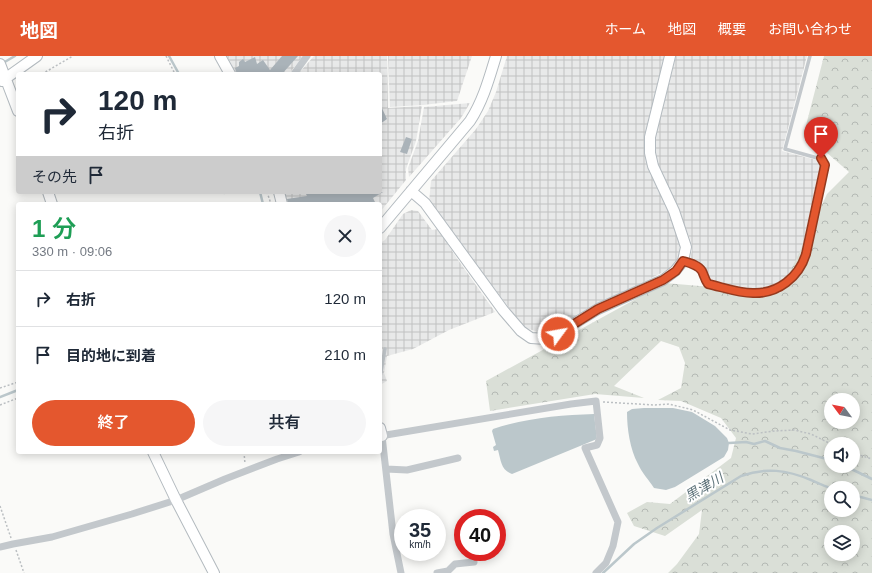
<!DOCTYPE html>
<html lang="ja">
<head>
<meta charset="utf-8">
<style>
  body { margin:0; font-family:Arial,"Noto Sans JP",sans-serif; background:#f6f6f7; color:#1f2937; height:100vh; display:flex; flex-direction:column; font-size:15px; white-space:nowrap }
  * { box-sizing:border-box; margin:0 }
  p { font-size:13px; color:#747a83 }
  .icon { flex:none; width:22px; height:22px; fill:none; stroke:currentColor; stroke-width:2; stroke-linecap:round; stroke-linejoin:round }
  .map { position:relative; flex:1; overflow:hidden }
  .drawer { position:absolute; left:16px; top:146px; width:366px; height:252px; display:flex; flex-direction:column; background:#fff; border-radius:4px; box-shadow:0 2px 10px #0003 }
  .drawer>* { flex:none }
  .banner { position:absolute; left:16px; top:16px; width:366px; height:122px; border-radius:4px; box-shadow:0 2px 10px #0003; background:#fff; color:#1f2937; overflow:hidden }
  .needle { width:26px; rotate:302deg }
  .controls { position:absolute; left:824px; top:337px; display:grid; gap:8px }
  .controls a { display:grid; place-items:center; width:36px; height:36px; border-radius:50%; background:#fff; box-shadow:0 2px 10px #0003; font-size:20px }
  .speed { position:absolute; left:394px; top:453px; display:flex; gap:8px; font-size:20px; font-weight:700; text-align:center }
  .speed>* { display:grid; place-content:center; width:52px; height:52px; border-radius:50%; background:#fff; box-shadow:0 2px 10px #0003; line-height:1 }
  .speed small { font-size:10px; font-weight:400 }
  .speed .limit { border:6px solid #d22; background:#fff; color:#111 }
  .pin { position:absolute; display:grid; place-items:center; width:34px; height:34px; color:#fff; margin:-41px -17px; border-radius:50% 50% 50% 0; rotate:-45deg; box-shadow:0 0 4px #0007 }
  .pin .icon { rotate:45deg }
  .me { position:absolute; width:44px; margin:-22px; rotate:58deg; stroke-linejoin:round; filter:drop-shadow(0 0 3px #0008) }
  .turn { display:flex; align-items:center; gap:14px; height:84px; padding:0 16px; font-size:18px }
  .turn .icon { width:52px; height:52px; stroke-width:2.5 }
  .turn b { display:block; font-size:28px; line-height:34px }
  .then { display:flex; align-items:center; height:38px; padding:0 16px; background:#0003; gap:8px; font-size:15px }
  .round { display:grid; place-items:center; flex:none; width:42px; height:42px; border-radius:21px; background:#f6f6f7 }
  .overview { display:flex; align-items:center; justify-content:space-between; height:68px; padding:0 16px }
  h1 { font-size:24px; font-weight:600; line-height:30px; color:#1e9e55 }
  .cta { display:flex; gap:8px; margin-top:auto; padding:8px 16px }
  .cta a { flex:1; height:46px; border-radius:24px; background:#e4572e; color:#fff; font-size:16px; font-weight:600; line-height:46px; text-align:center }
  .cta a+a { background:#f6f6f7; color:#1f2937 }
  ul { padding:0; list-style:none }
  li { display:flex; align-items:center; gap:12px; height:56px; padding:0 16px; border-top:1px solid #e0e1e3 }
  li div { flex:1 }
  li b { display:block; font-size:15px }
  li em { font-style:normal }
  header { display:flex; align-items:center; gap:24px; box-sizing:border-box; height:56px; padding:0 20px; background:#e4572e; color:#fff }
  header strong { font-size:19px }
  nav { display:flex; gap:22px; margin-inline-start:auto; font-size:14px }
  .map>svg:first-child { display:block }
  .industrial { fill:url(#industrial-grid) }
  .forest { fill:url(#forest-crowns); fill-rule:evenodd }
  .water { fill:#bbc7cb }
  .lines { fill:none; stroke-linecap:round; stroke-linejoin:round }
  .stream { stroke:#bbc7cb; stroke-width:2.5 }
  .building { fill:#aab3b9 }
  .secondary-casing { stroke:#b3babf; stroke-width:12 }
  .path { stroke:#bbbfc2; stroke-width:1.5; stroke-dasharray:2 2; stroke-linecap:butt }
  .lane { stroke:#c3c8cc; stroke-width:3.5 }
  .street { stroke:#c3c8cc; stroke-width:7 }
  .secondary { stroke:#fff; stroke-width:10 }
  .route-casing { stroke:#94391e; stroke-width:10 }
  .route { stroke:#e4572e; stroke-width:7 }
  .labels { text-anchor:middle; dominant-baseline:central; stroke-width:4; stroke-linejoin:round; paint-order:stroke }
  .water-label { font-size:14px; font-style:italic; fill:#60757c; stroke:#fff }
</style>
</head>
<body>
<header>
<strong>地図</strong>
<nav><a>ホーム</a><a>地図</a><a>概要</a><a>お問い合わせ</a></nav>
</header>
<div class="map">
<svg width="872" height="517" viewBox="0 0 872 517">
  <defs>
    <pattern id="industrial-grid" width="8" height="8" patternUnits="userSpaceOnUse"><rect width="8" height="8" fill="#e8e9e9"/><path d="M0 4h8M4 0v8" fill="none" stroke="#c0c1c2"/></pattern>
    <pattern id="forest-crowns" width="20" height="18" patternUnits="userSpaceOnUse"><rect width="20" height="18" fill="#dadfd7"/><path d="M2 6a3 3 0 1 1 6 0M12 15a3 3 0 1 1 6 0" fill="none" stroke="#b4b9b4"/></pattern>
  </defs>
  <rect width="100%" height="100%" fill="#fafaf8"/>
  <path class="industrial" d="M227 0H303L289 18H236Z
    M314 0H387L388 52 422 50 416 85 406 113V124L380 156V148H288L284 136H380V18H298Z
    M388 0H472L457 45 423 49 390 51Z
    M507 0H666L645 84 646 98 671 160 680 187 679 201 671 212 548 275 539 276 525 272 455 183 429 146 431 125 476 73 488 55 496 36Z
    M676 0H807L782 95 820 105 822 109 819 119H818L801 199 791 217 787 221 770 231 760 233 744 232 711 225 705 218 702 211 697 207 692 205 690 202 692 194 691 185 658 109 655 98 654 86Z
    M470 47 461 62 409 121 408 112 418 85 424 51Z
    M411 154 418 155 432 174 438 173 456 201 495 256 449 274 413 293 387 300 384 317 387 325 380 329V187L385 184 403 158Z"/>
  <path class="forest" d="M824 0H872V517H668L677 508 699 478 702 454 665 480 634 470 627 457 647 446 670 448 731 402 736 382 721 362 681 345 658 344 681 332 685 307 679 291 661 285 614 330 644 342 595 338 490 355 486 325 665 227 780 237 827 138 849 116 804 77ZM831 344H853V366H831ZM831 388H853V410H831ZM831 432H853V454H831ZM831 476H853V498H831Z"/>
  <path class="water" d="M644 352H673L692 356 715 370 727 382 729 387 728 394 724 401 675 431 666 434 654 432C649 424 642 417 638 408 630 393 627 373 627 356L632 353Z
    M594 358 597 383 512 418C501 414 501 405 498 394L494 395 493 391 496 389 492 375 493 373C526 362 560 359 594 358Z"/>
  <g class="lines">
    <path class="stream" d="M169 0 179 18
      M3 7 15 0
      M260 136 263 148
      M0 341 18 334
      M729 387 746 386 754 388 765 385 780 392 796 395 831 404
      M845 410 872 423
      M853 439 872 444
      M603 517 634 488 657 472 741 420C766 411 787 414 811 424 818 427 824 430 831 432"/>
  </g>
  <path class="building" d="M282 0H298L282 18H237L235 12 239 10V6L243 3 245 6 255 1 257 8 263 4 270 14Z
    M380 48 387 63 380 68Z
    M406 81 412 83 407 98 400 96Z
    M305 136H383L373 142 376 148H288L287 143 307 140Z"/>
  <g class="lines">
    <defs>
      <path id="secondary" d="M220 0 230 18
        M0 8 18 55
        M2 25 37 0
        M411 135 425 147 503 254 521 275 531 282 546 283 557 278 598 253 663 224 675 215 683 205 686 191 674 155 653 110 650 97V81L670 0
        M48 136 52 148
        M279 136 282 148
        M380 172 470 65C483 45 489 23 496 0
        M380 372 382 380
        M153 396 176 444 214 517"/>
    </defs>
    <use href="#secondary" class="secondary-casing"/>
    <path class="path" d="M166 0 175 18
      M42 18 73 0
      M221 136 222 138 230 136
      M267 136 271 148
      M0 332 18 326
      M603 346 655 349 669 348 693 354 730 374 752 378 775 375 794 374 811 378 831 388
      M0 349 18 342
      M244 396 245 408
      M853 397 872 403
      M0 450 11 482
      M16 494 24 517"/>
    <path class="lane" d="M684 205C704 212 697 213 708 228L752 237H762L772 234 790 224 803 206 825 109 821 103 785 93 810 0
      M380 321 385 293"/>
    <path class="street" d="M294 18 307 0
      M380 380 571 348 596 345 600 382 597 389 585 392 618 466 613 490 606 507 596 517
      M382 380 393 478 401 517
      M386 413 407 414 458 402
      M0 491 13 488 52 481 132 458 176 444 225 423 277 403 299 396
      M437 517 448 515 455 508 474 506"/>
    <use href="#secondary" class="secondary"/>
  </g>
  <g class="lines">
    <defs>
      <path id="route" d="M558 278 598 253 663 224 676 215 683 205C690 207 698 209 702 215 704 219 705 224 708 228 722 231 738 237 753 237 778 238 799 221 806 198L825 109 821 102"/>
    </defs>
    <use href="#route" class="route-casing"/>
    <use href="#route" class="route"/>
  </g>
  <g class="labels">
    <g class="water-label">
      <text transform="translate(704 431) rotate(-31)">黒津川</text>
    </g>
  </g>
</svg>
<div class="controls">
<a><svg class="needle" viewBox="-14 -14 28 28"><path d="M0-13l5 13h-10z" fill="#e53935"/><path d="M0 13l5-13h-10z" fill="#747a83"/></svg></a>
<a><svg class="icon" aria-label="sound" viewBox="0 0 24 24"><path d="M4 9h4l5-4v14l-5-4H4zM17 9q2 3 0 6"/></svg></a>
<a><svg class="icon" aria-label="search" viewBox="0 0 24 24"><circle cx="10" cy="10" r="6"/><path d="M15 15l6 6"/></svg></a>
<a><svg class="icon" aria-label="layers" viewBox="0 0 24 24"><path d="M12 4l9 5-9 5-9-5zM3 14l9 5 9-5"/></svg></a>
</div>
<div class="speed"><div>35<small>km/h</small></div><div class="limit">40</div></div>
<div class="pin" style="left:821px;top:102px;background:#d93025"><svg class="icon" aria-label="arrive" viewBox="0 0 24 24"><path d="M6 21V4h12l-3 4 3 4H6"/></svg></div>
<svg class="me" style="left:558px;top:278px" viewBox="-20 -20 40 40"><circle r="17" fill="#e4572e" stroke="#fff" stroke-width="3"/><path d="M0-11L8 9 0 5-8 9z" fill="#fff"/></svg>
<div class="banner">
<div class="turn"><svg class="icon" aria-label="right" viewBox="0 0 24 24"><path d="M7 20v-9h11M14 6l5 5-5 5"/></svg><div><b>120 m</b>右折</div></div>
<div class="then">その先<svg class="icon" aria-label="arrive" viewBox="0 0 24 24"><path d="M6 21V4h12l-3 4 3 4H6"/></svg></div>
</div>
<section class="drawer">
<div class="overview"><div><h1>1 分</h1><p>330 m · 09:06</p></div><a class="round"><svg class="icon" aria-label="close" viewBox="0 0 24 24"><path d="M6 6l12 12M18 6L6 18"/></svg></a></div>
<ul>
<li><svg class="icon" aria-label="right" viewBox="0 0 24 24"><path d="M7 20v-9h11M14 6l5 5-5 5"/></svg><div><b>右折</b></div><em>120 m</em></li>
<li><svg class="icon" aria-label="arrive" viewBox="0 0 24 24"><path d="M6 21V4h12l-3 4 3 4H6"/></svg><div><b>目的地に到着</b></div><em>210 m</em></li>
</ul>
<div class="cta"><a>終了</a><a>共有</a></div>
</section>
</div>
</body>
</html>
